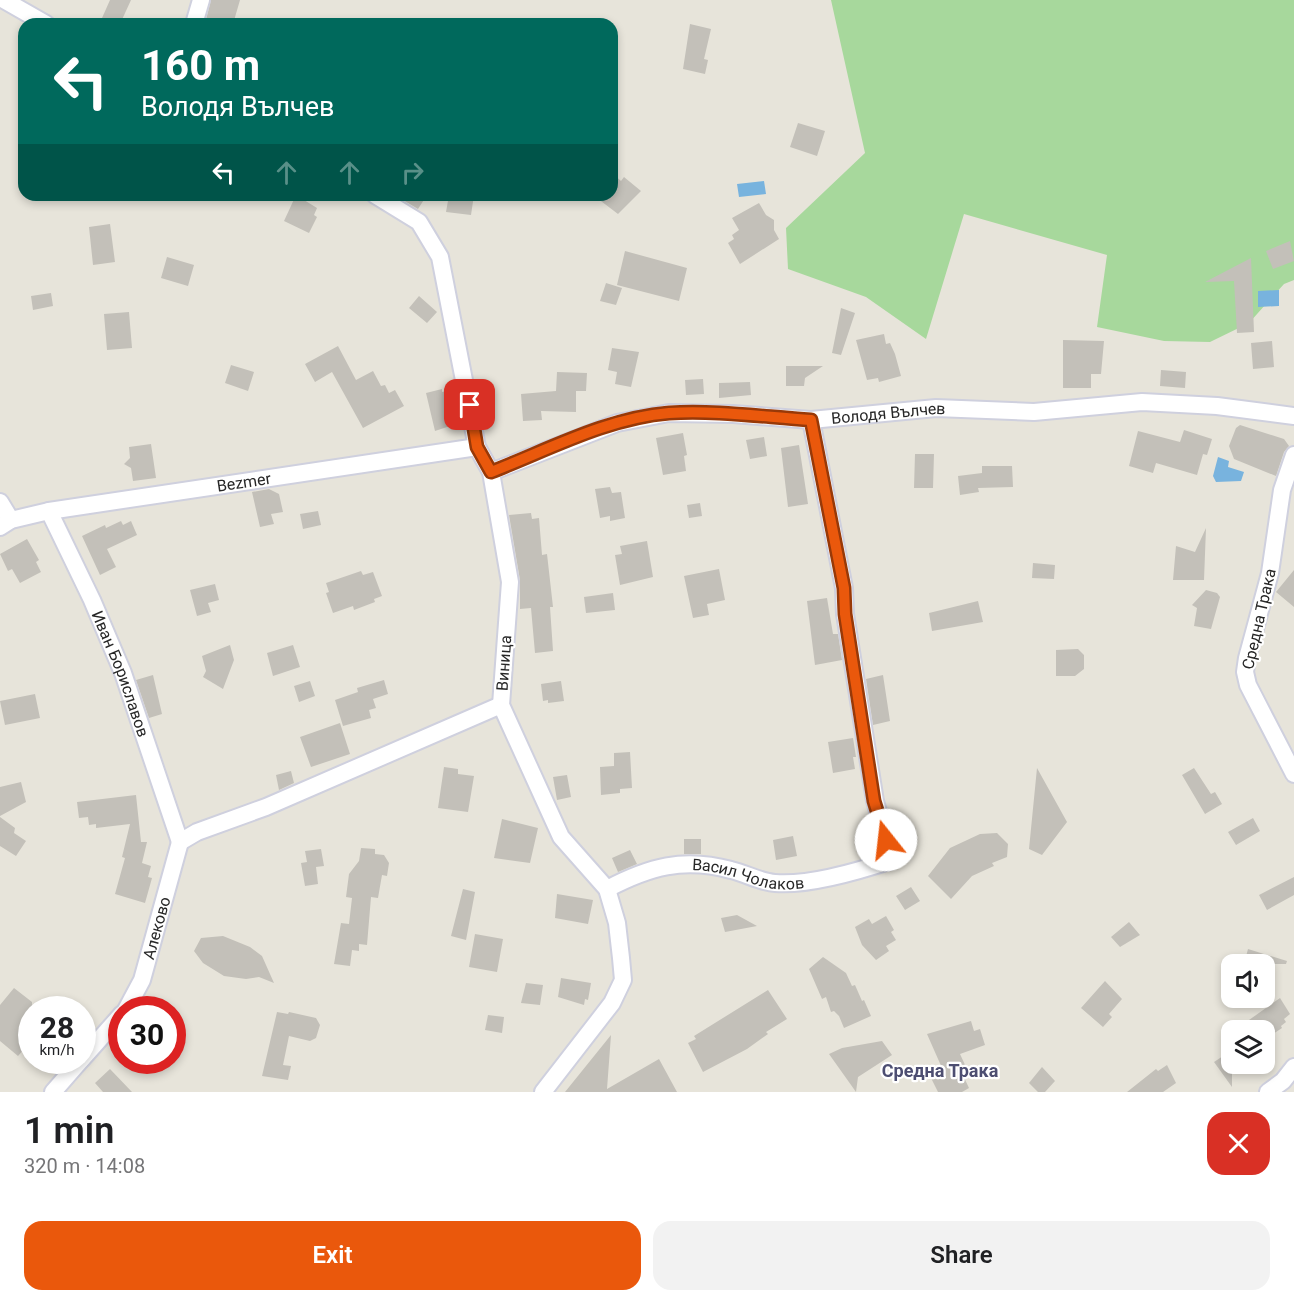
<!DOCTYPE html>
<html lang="en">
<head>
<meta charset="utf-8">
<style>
  body { margin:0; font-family:Roboto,sans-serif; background:#f2f2f2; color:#202124; height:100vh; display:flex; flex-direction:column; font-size:22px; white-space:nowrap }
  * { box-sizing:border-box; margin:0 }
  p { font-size:20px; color:#757577 }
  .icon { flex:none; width:33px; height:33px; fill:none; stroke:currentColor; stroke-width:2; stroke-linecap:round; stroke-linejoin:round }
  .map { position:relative; height:1092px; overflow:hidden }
  .side { display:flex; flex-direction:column; background:#fff; flex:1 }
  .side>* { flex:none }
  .guide { position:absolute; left:18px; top:18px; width:600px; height:183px; border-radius:18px; box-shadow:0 3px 9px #0003; background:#00695c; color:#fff; overflow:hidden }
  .fabs { position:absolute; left:1221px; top:954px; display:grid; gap:12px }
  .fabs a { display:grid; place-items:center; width:54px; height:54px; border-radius:12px; background:#fff; box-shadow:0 3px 9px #0003; font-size:30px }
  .speed { position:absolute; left:18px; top:996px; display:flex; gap:12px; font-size:30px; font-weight:700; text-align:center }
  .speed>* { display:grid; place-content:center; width:78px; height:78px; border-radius:50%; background:#fff; box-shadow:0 3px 9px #0003; line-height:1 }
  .speed small { font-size:15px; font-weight:400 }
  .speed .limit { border:9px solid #d22; background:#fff; color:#111 }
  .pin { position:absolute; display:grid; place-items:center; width:51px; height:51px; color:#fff; margin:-26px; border-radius:12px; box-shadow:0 3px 9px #0006 }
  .me { position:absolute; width:66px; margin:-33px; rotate:344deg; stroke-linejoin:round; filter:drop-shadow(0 0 4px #0008) }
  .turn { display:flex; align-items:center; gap:21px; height:126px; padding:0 24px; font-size:27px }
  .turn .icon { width:78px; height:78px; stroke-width:2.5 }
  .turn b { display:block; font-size:42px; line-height:51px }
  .lanes { display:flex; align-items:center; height:57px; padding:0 24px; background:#0003; justify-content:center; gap:30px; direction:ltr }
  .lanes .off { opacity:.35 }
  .round { display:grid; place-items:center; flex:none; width:63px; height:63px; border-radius:18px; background:#f2f2f2 }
  .head { display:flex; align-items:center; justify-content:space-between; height:102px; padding:0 24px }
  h1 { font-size:36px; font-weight:600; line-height:45px }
  .button { display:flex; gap:12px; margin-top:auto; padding:12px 24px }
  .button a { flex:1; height:69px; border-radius:18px; background:#ea580c; color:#fff; font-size:24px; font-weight:600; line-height:69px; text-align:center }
  .button a+a { background:#f2f2f2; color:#202124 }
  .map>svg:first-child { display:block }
  .green { fill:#a7d89c }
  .water { fill:#78b3de }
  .building { fill:#c3c0b9 }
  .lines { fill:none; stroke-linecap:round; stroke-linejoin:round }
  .minor-casing { stroke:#cfd0de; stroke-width:20 }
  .minor { stroke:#fff; stroke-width:16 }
  .route-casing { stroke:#983908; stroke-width:15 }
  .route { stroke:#ea580c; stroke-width:10 }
  .labels { text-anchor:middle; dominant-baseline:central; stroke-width:4.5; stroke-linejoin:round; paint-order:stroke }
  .street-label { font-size:16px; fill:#272727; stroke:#fff }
  .neighbourhood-label { font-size:18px; font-weight:bold; fill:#4d4e71; stroke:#fff }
</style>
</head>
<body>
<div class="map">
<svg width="1294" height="1092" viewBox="0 0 1294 1092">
  <rect width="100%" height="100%" fill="#e7e4da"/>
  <path class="green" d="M831 0H1294V280L1284 284 1249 323 1210 342 1164 341 1097 327 1107 255 964 214 926 339 866 297 788 269 786 228 865 153Z"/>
  <path class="water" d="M764 181 766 194 739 197 737 184Z
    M1279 290V306L1258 307V291Z
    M1218 457 1229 461 1228 467 1244 472 1241 481 1216 482 1213 476Z"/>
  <path class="building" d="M110 0H131L120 24 102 18Z
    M211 0H240L233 24H205Z
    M690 24 711 29 704 59 708 60 705 74 683 69Z
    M798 123 825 131 817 156 790 147Z
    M612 173 621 181 624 177 641 191 618 214 593 195H612Z
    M296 195 317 208 314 215 317 217 309 233 284 221Z
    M395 195H427L418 209Z
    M449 195H474L471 215 446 212Z
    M759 203 766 215 774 220V230L779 239 740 264 728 243 734 239 732 235 739 230 732 218Z
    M110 224 115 262 93 265 89 227Z
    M1290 241 1294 261 1273 269 1266 251Z
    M625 251 687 268 679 301 617 285Z
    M167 257 194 265 188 286 161 278Z
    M1251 258 1254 332 1237 333 1234 281 1205 282Z
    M606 283 622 288 616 305 600 301Z
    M51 293 53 306 33 310 31 296Z
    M419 296 437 312 427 323 409 308Z
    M841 308 855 313 841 355 832 353Z
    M129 312 132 348 107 350 104 314Z
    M884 334 886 344 890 343 895 354 901 376 879 382 878 378 867 380 856 340Z
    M1063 340 1104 341 1101 374H1091V388H1063Z
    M1272 341 1274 367 1253 369 1251 343Z
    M338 346 356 380 373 371 381 386 385 385 389 393 395 390 404 406 363 428 332 372 315 382 305 364Z
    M612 348 639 352 631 387 615 384 617 372 608 370Z
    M231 365 254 372 248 391 225 383Z
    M786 366H823L805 378 804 386H786Z
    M1161 370 1186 372 1185 388 1160 386Z
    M557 372 587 373 586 391H576V412L541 411 542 420 523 421 521 394 556 391Z
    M703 379 704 394 686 395 685 380Z
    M750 382 751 395 719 398V383Z
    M442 389V392L455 389 460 412 456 413 459 423 435 431 426 393Z
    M1240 425 1284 439 1289 446 1284 452 1276 476 1234 459 1229 446 1236 428Z
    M1184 430 1212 439 1207 455 1203 454 1197 475 1156 463 1153 473 1129 466 1138 431 1180 442Z
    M683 433 687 455 684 456 686 471 663 475 656 438Z
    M764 437 767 456 750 459 746 440Z
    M151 444 156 478 133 481 131 468 124 464 130 458 129 447Z
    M799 445 808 504 788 507 781 448Z
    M915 454H934L933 488H914Z
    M982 466H1012L1013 487 978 488 979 492 960 495 958 476 982 473Z
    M610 487 612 493 621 492 625 518 610 521V516L600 518 595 489Z
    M269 489 279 494 283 512 271 514 274 524 260 527 252 492Z
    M700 503 702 516 689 518 687 505Z
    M318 511 321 525 303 529 300 514Z
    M531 513 532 519 539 518 542 555 547 554 553 607H550L553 651 535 653 531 608 520 609V580L509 515Z
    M121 521 123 525 131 521 137 535 107 549 116 567 100 575 82 536 105 525 106 528Z
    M1206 528 1204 580H1173L1176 546 1195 552Z
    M27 539 39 560 36 562 41 572 20 583 12 569 8 571 0 554Z
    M647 541 653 577 620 585 615 555 622 554 620 546Z
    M1033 563 1055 565 1054 579 1032 578Z
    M719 569 725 600 707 604 709 615 693 618 684 576Z
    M1294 570V607L1276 592Z
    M361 571 363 575 373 572 382 596 374 599 375 602 354 610 353 606 333 613 326 593 329 592 326 583Z
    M215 584 219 600 208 603 211 612 197 616 190 590Z
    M1206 590 1217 593 1220 597 1211 629 1194 626 1197 608 1192 605Z
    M613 593 615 610 586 613 584 597Z
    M827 598 833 634H838L842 660 815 665 807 601Z
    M978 601 983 622 932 631 929 613Z
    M230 645 234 660 223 689 203 677 206 671 202 656Z
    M293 645 300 667 273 676 267 653Z
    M1078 649 1084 655V669L1075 676H1056V650Z
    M153 675 162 714 149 718 136 680Z
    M883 675 890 721 873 725 866 679Z
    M384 680 388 694 373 699 376 708 369 710 371 718 343 726 335 700 358 692 357 688Z
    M310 681 315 696 299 702 294 686Z
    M561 681 564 701 548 703V700L543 701 541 684Z
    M35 694 40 718 5 725 0 701Z
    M340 723 350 754 311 767 300 737Z
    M853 738 856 757H853L855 769 833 773 828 742Z
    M630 752 632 788 620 789V793L601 795 600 767 614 766V753Z
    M444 767 458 769V774L474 776 468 812 438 808Z
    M1037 768 1067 822 1042 855 1029 849Z
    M1194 768 1211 794 1215 792 1222 804 1205 814 1182 775Z
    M291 771 294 783 279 790 276 775Z
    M567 775 571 797 557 800 553 777Z
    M21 782 26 802 0 816V787Z
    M136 795 141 842H147L142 863 151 866 148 877 152 878 145 903 115 894 125 858 122 857 130 824 96 828V824L89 825 88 817 79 818 77 802Z
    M0 817 15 828 14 833 26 841 16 856 0 846Z
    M1253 818 1260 831 1236 845 1228 832Z
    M502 819 538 828 530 863 494 858Z
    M997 833 1008 844 1007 857 992 863 994 866 972 876 951 899 928 876 950 848 980 834Z
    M793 836 797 856 776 860 773 840Z
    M684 839H701V854H684Z
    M361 848 375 849V854L384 855 389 863 387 876 382 875 378 898 371 897 367 945 359 944V951L352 950 350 966 334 964 341 923 349 924 352 898 346 897 349 874 359 861Z
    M321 849 324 866 316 867 318 884 305 886 301 863 307 862 305 851Z
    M630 850 637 864 618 872 612 858Z
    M1294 877V895L1267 910 1259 895Z
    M911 887 920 901 905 910 896 896Z
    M463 889 475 892 466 940 451 936Z
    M557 894 593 900 588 924 555 918Z
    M737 915 757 926 725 932 721 918Z
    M886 916 894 930 891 932 896 940 886 946 889 951 876 960 862 945 855 927 869 919 872 924Z
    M1129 922 1140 935 1120 947 1111 937Z
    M475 934 503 939 497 972 469 967Z
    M223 936 250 947 262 956 274 983 259 977 246 979 224 976 203 963 194 951 201 938Z
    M1248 949 1287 961 1286 964H1244Z
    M823 957 846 973 852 986 855 985 862 1001 864 1000 871 1016 844 1028 839 1016 834 1011 831 1012 826 997 822 999 809 969Z
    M561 978 591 983 588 1000 585 999 584 1005 558 997Z
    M1105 981 1122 999 1109 1014 1112 1017 1103 1027 1081 1008Z
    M526 983 543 985 540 1005 521 1003Z
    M14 988 32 1002V1053L25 1048 18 1056 0 1041V1005Z
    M768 990 787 1019 766 1032 768 1034 747 1049 703 1072 688 1043 696 1039 694 1036Z
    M1280 998 1290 1014 1284 1019 1286 1022 1281 1026 1282 1028 1264 1040V1030H1256L1249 1020Z
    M277 1012 288 1014 289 1012 316 1018 320 1025 316 1038 310 1041 289 1036 283 1065 291 1066 288 1080 262 1076Z
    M488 1015 504 1017 502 1033 485 1030Z
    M971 1021 974 1031 980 1029 985 1045 960 1054 966 1067 960 1069 969 1088 962 1092H938L929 1074 942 1068 927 1034Z
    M611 1035 607 1089 659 1059 677 1092H565Z
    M882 1041 892 1055 858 1077 856 1092 829 1054 842 1048Z
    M1232 1050V1087L1214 1062Z
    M1167 1065 1176 1083 1163 1092H1127L1156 1069 1158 1071Z
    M1042 1067 1055 1081 1045 1092H1038L1029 1083Z
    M110 1069 132 1092H103L95 1083Z"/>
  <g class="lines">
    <defs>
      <g id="minor">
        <path d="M4 0 46 24"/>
        <path d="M194 24 201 0"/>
        <path d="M375 195 419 222 440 257 477 447 491 472 510 582 501 705 561 837 607 889 617 923 621 958 623 980 612 1003 543 1092"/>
        <path d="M1294 455 1282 490 1270 573 1247 658 1245 672 1248 685 1294 774"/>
        <path id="s1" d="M491 472 617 423 669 413 733 414 811 420 936 408 1034 412 1142 402 1217 406 1294 416"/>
        <path d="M0 502 11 520"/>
        <path id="s2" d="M49 511 92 600 123 673 180 842"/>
        <path id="s3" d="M0 527 11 520 49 511 477 447"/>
        <path d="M180 842 197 832 266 807 501 705"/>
        <path id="s4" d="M607 889C649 867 683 857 731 870 745 873 760 882 775 883 810 886 859 871 892 860L875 801 845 614 844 588 811 420"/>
        <path id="s5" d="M126 1010 142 980 180 842"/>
        <path d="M82 1059 122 1014"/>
        <path d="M53 1092 81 1060"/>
        <path d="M1268 1092 1283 1081 1294 1067"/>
      </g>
    </defs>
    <use href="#minor" class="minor-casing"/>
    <use href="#minor" class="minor"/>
  </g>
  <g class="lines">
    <defs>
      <path id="route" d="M470 405 477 447 491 472C548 450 607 418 669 413 715 410 764 417 811 420L844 588 845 614 874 801 886 840"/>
    </defs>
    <use href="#route" class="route-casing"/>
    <use href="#route" class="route"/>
  </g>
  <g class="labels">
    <g class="street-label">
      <text stroke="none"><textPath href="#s1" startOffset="408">Володя Вълчев</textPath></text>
      <text stroke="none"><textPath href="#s3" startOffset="249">Bezmer</textPath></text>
      <text transform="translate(1259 619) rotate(-77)">Средна Трака</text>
      <text transform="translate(504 663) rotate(-86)">Виница</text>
      <text stroke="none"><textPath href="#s2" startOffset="178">Иван Бориславов</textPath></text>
      <text stroke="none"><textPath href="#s4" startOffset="147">Васил Чолаков</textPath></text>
      <text stroke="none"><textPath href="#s5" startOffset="88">Алеково</textPath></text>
    </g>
    <g class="neighbourhood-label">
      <text x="940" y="1070">Средна Трака</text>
    </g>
  </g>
</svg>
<div class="fabs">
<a><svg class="icon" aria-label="sound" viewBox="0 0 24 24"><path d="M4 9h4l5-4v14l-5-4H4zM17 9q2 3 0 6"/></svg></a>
<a><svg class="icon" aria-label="layers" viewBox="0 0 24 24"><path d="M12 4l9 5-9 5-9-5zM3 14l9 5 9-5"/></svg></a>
</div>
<div class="speed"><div>28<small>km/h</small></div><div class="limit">30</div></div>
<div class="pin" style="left:470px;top:405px;background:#d93025"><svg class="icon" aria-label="arrive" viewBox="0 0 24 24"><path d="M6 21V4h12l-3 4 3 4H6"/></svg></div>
<svg class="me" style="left:886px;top:840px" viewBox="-20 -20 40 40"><circle r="19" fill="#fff"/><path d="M0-13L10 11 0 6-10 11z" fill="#ea580c"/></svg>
<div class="guide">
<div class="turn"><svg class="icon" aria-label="left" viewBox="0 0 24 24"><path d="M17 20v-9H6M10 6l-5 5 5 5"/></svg><div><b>160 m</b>Володя Вълчев</div></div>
<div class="lanes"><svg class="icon" aria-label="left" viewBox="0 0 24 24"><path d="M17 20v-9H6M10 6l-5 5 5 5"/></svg><svg class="icon off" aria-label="ahead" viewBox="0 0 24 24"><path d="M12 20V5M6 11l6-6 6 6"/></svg><svg class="icon off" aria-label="ahead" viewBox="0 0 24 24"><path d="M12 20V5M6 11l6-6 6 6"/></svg><svg class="icon off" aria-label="right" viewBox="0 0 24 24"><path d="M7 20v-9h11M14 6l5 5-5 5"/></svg></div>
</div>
</div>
<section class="side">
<div class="head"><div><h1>1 min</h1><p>320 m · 14:08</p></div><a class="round" style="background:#d93025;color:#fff"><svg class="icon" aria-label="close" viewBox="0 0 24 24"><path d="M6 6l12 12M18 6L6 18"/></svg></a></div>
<div class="button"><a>Exit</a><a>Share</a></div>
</section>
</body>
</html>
